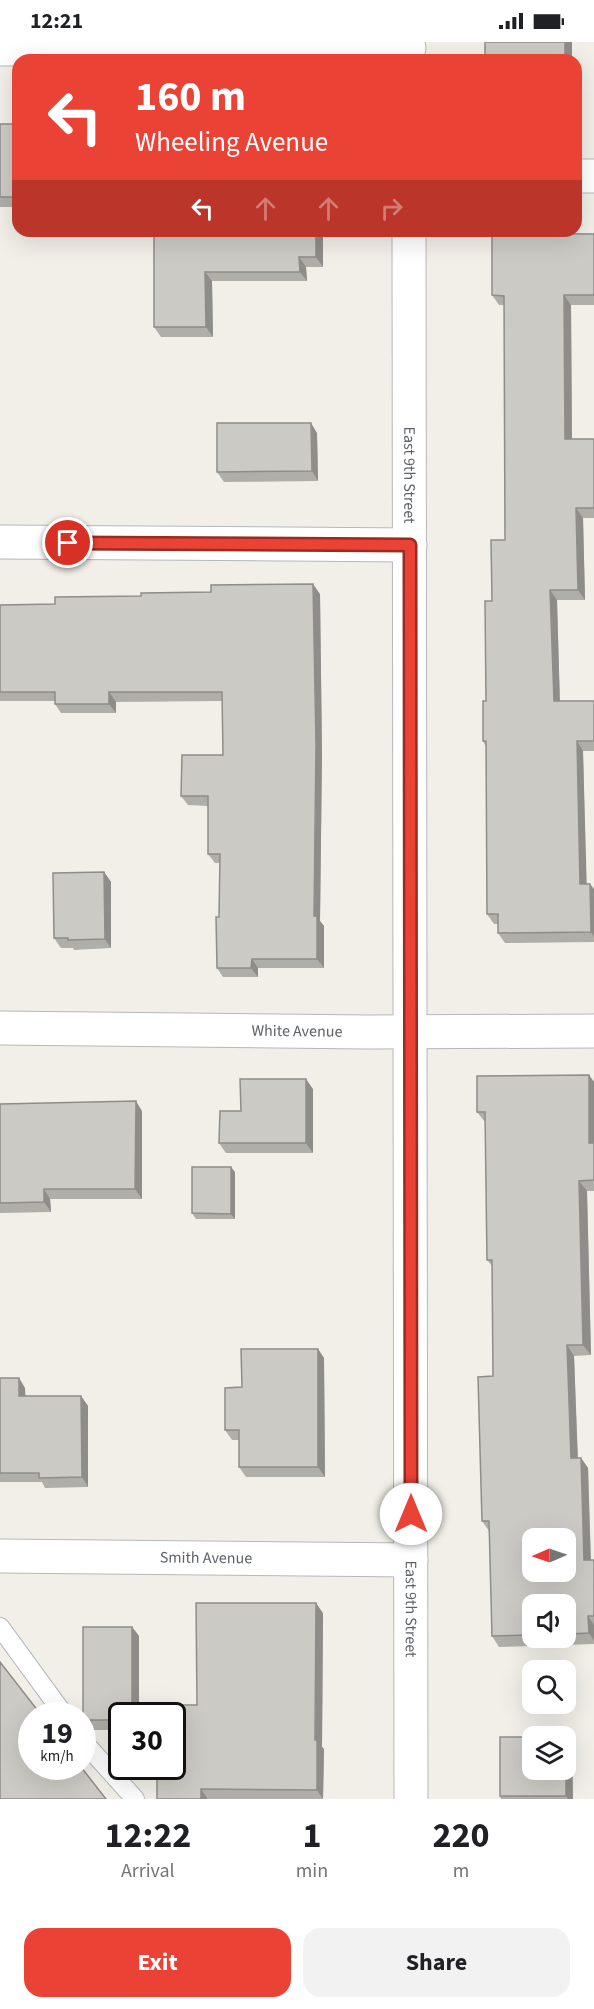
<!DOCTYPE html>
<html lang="en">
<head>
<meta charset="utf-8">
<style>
  body { margin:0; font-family:"Source Sans 3",sans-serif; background:#f2f2f2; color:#202124; height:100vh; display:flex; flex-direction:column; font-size:22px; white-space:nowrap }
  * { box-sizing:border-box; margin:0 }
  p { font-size:20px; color:#757577 }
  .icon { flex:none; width:33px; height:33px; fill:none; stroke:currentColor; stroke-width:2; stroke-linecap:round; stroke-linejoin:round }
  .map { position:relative; height:1757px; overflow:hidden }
  .details { display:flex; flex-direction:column; background:#fff; flex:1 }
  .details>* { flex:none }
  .guide { position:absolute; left:12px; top:12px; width:570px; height:183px; border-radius:18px; box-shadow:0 6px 24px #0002; background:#ea4335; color:#fff; overflow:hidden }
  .needle { width:39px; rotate:268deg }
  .buttons { position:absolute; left:522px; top:1486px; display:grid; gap:12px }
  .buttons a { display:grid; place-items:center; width:54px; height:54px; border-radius:12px; background:#fff; box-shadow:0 6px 24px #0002; font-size:30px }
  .speed { position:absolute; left:18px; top:1660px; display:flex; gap:12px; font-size:30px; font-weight:700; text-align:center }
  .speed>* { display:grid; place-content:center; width:78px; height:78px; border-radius:50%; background:#fff; box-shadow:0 6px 24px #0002; line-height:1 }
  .speed small { font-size:15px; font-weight:400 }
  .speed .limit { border:3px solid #111; border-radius:9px; background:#fff; color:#111 }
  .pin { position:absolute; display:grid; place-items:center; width:51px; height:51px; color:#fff; margin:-26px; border:3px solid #fff; border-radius:50%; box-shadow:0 2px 6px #0007 }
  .me { position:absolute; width:66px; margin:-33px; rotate:0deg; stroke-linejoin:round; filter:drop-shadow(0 0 4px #0008) }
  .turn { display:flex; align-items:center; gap:21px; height:126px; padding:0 24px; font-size:27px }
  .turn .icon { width:78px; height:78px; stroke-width:2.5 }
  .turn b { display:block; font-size:42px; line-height:51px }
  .lanes { display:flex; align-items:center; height:57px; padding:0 24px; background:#0003; justify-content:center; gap:30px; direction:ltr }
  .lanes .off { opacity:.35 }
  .eta { display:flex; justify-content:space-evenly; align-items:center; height:102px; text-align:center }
  .eta b { font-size:36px; font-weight:700; line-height:42px }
  .button { display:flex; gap:12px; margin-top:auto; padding:12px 24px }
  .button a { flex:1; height:69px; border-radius:18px; background:#ea4335; color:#fff; font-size:24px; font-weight:700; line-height:69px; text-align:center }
  .button a+a { background:#f2f2f2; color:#202124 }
  .status { display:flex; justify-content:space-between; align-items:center; height:42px; padding:0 30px; background:#fff; direction:ltr }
  .status svg { height:16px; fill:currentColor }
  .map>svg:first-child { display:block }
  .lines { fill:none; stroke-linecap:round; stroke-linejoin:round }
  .lane-casing { stroke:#b5b8bc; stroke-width:20 }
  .street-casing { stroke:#b5b8bc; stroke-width:35 }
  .lane { stroke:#fff; stroke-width:18 }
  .street { stroke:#fff; stroke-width:33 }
  .wall { fill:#afaea9; fill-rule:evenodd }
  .shaded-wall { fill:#8f8d8a }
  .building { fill:#cccac5; stroke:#8f8d8a; stroke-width:1.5; fill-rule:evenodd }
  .route-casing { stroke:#982c22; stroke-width:15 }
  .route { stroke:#ea4335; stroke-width:10 }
  .labels { text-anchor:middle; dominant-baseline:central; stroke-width:6; stroke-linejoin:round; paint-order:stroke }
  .street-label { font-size:16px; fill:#5f6368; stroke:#fff }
</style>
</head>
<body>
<div class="status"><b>12:21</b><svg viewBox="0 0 49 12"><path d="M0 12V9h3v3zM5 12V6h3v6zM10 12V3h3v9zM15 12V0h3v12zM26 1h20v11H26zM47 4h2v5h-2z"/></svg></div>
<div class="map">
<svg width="594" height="1757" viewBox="0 0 594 1757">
  <rect width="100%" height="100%" fill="#f1efe8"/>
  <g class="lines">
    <defs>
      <path id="lane" d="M0 1585 65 1674
        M82 1698 135 1757"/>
      <g id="street">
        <path d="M0 7 409 6"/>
        <path d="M576 134H594"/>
        <path id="s1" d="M409 189 411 1757"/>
        <path d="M0 500 410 503"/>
        <path id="s2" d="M0 986 368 990 594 989"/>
        <path id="s3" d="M0 1514 411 1518"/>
      </g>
    </defs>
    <use href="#lane" class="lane-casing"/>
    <use href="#street" class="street-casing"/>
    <use href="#lane" class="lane"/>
    <use href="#street" class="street"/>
  </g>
  <path class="wall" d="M0 82H18V165H0Z
    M154 189H323V225H306L307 239H212L213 295H161L154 285Z
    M594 192V263H571L572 397H594V476H583L585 558H557L560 659H594V709H583L586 842 594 847V900L505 901 498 891V882H494L487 872 486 705 483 699 486 659 492 559 505 498 504 263H499L492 253Z
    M317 391 318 439 224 440 217 430Z
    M320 552 322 712 320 879 324 884V926H258V935H223L217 926 219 875 220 821H215L208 812V764L188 763 181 754 223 713 222 659 116 660V671H61L55 662V659H0V563L55 562 141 554Z
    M104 830 111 840V906L74 908 73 906H61L54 896Z
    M589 1033 594 1040V1149H587L591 1313 574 1314 578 1416H581L588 1426 591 1518H594V1602L499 1605 492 1594 489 1489 482 1479 493 1334V1225L487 1218 486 1080H485L477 1070ZM532 1563H566V1596H532Z
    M313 1047V1111H226L219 1101 241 1069Z
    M0 1062 142 1069V1157H50L51 1170 0 1171Z
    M235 1130V1177H196L192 1171Z
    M318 1307 324 1316 325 1435H246L239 1425V1398H232L225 1388 242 1345Z
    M0 1336H19L25 1346V1354H81L88 1364V1445L45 1446 42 1440H0Z
    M323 1571 322 1705 324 1707 323 1757H157L197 1663Z
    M132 1585 139 1594V1674H122V1688H89L83 1678Z
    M532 1695 572 1705 573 1757H501L500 1754Z"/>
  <path class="shaded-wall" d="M565 0H572V18H565Z
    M576 31 578 33V78L576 76Z
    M316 189H323V225L316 215Z
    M299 215 306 225 307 239 300 230Z
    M205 230 212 239 213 295 206 285Z
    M564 253 571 263 572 407 565 397Z
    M311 381 317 391 318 439 312 429Z
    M576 466 583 476 585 558 578 548Z
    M313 542 320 552 322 712 320 879 324 884V926L317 917 314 874Z
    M550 548 557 558 560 669 554 659Z
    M109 650 116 660V671L109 662Z
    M577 699 583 709 587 852 580 842Z
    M104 830 111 840V906L105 897Z
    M590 842 594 847V895L591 890Z
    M252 917 258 926V935L251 926Z
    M589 1033 594 1040V1108L589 1101Z
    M306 1037 313 1047V1111L306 1101Z
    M136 1059 142 1069V1157L135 1147Z
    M231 1125 235 1130V1177L231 1172Z
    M579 1139 587 1149 591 1313 583 1303Z
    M44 1147 50 1157 51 1170 44 1160Z
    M567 1303 574 1314 578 1426 571 1416Z
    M318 1307 324 1316 325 1435 318 1425Z
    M19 1336 25 1346 26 1363 19 1354Z
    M81 1354 88 1364V1445L82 1435Z
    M581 1416 588 1426 591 1529 584 1518Z
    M316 1561 323 1571 322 1705 324 1707 323 1757 317 1748 315 1698Z
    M588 1574 594 1583V1599L589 1591Z
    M132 1585 139 1594V1674H132Z
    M566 1695 572 1705 573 1757H568L566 1754Z
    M201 1747 207 1756V1757H201Z"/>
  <path class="building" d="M485 0H565V18H485Z
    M0 82H18V155H0Z
    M154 189H316V215H299L300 230H205L206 285H154Z
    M492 191 594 192V253H564L565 397H594V466H576L578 548H550L554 659H594V699H577L580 842H590L591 890 498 891V872H487L486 699H483V659H486L485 559H492L491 498H505L504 254 492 253Z
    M217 381H311L312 429 217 430Z
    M313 542 316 703 314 874H317V917H252L251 926H217L216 875H219L220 812H208V754H181L182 713H223L222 650H109V662H55V650H0V563L55 562V555L141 554V551L211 550V543Z
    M104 830 105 897 68 898V896H54L53 831Z
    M589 1033V1101H594V1138L579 1139 583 1303H567L571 1416H581L584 1518H594V1574H588L589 1591 566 1592V1563H532V1593L492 1594 489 1479H482L478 1335 493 1334 492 1218H487L485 1070H477V1034ZM532 1497H566V1530H532Z
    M240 1037H306V1101H219L220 1069H241Z
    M136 1059 135 1147H44V1160L0 1161V1062Z
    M192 1125H231V1172L192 1171Z
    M241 1307H318V1425H239V1388H225V1346L242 1345Z
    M0 1336H19V1354H81L82 1435 39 1436V1431H0Z
    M196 1561H316L315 1698H317V1748L201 1747V1757H157V1725H172V1674H157V1663H197Z
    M83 1585H132V1674H122V1678H83Z
    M0 1620 42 1674H32V1725H81L106 1757H0Z
    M500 1695H565H532V1728H566V1709V1754H500Z"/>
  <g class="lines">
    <defs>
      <path id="route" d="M68 501 410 503 411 1472"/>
    </defs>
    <use href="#route" class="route-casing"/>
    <use href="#route" class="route"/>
  </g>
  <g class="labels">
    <g class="street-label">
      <text stroke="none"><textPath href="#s1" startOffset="244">East 9th Street</textPath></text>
      <text stroke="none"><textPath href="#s2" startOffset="297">White Avenue</textPath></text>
      <text stroke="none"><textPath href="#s3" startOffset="206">Smith Avenue</textPath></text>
      <text stroke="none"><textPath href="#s1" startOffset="1378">East 9th Street</textPath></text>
    </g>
  </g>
</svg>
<div class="buttons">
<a><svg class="needle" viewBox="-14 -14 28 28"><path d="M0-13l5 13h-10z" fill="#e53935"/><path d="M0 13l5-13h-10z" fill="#757577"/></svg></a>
<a><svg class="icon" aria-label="sound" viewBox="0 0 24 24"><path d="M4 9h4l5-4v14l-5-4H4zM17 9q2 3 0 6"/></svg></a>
<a><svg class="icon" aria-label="search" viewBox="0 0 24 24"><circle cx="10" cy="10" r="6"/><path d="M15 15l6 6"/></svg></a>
<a><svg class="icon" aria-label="layers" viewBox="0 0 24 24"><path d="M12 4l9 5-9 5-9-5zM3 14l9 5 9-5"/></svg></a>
</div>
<div class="speed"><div>19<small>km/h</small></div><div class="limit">30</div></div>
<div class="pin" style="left:68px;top:501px;background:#d93025"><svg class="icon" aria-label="arrive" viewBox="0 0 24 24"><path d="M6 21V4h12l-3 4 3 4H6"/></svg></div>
<svg class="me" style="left:411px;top:1472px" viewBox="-20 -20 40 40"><circle r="19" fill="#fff"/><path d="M0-13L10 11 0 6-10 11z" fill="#ea4335"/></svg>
<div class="guide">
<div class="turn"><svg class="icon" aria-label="left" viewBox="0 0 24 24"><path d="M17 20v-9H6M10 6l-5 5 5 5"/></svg><div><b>160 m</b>Wheeling Avenue</div></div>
<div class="lanes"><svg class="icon" aria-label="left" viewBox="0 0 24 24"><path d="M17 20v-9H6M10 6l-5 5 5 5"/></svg><svg class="icon off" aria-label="ahead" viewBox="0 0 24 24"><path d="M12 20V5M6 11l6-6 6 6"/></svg><svg class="icon off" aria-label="ahead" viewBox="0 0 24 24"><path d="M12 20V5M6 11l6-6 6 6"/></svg><svg class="icon off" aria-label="right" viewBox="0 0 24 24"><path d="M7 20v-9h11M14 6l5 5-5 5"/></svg></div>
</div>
</div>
<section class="details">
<div class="eta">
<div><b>12:22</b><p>Arrival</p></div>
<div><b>1</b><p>min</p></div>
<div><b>220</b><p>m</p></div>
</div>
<div class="button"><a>Exit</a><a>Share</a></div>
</section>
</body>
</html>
